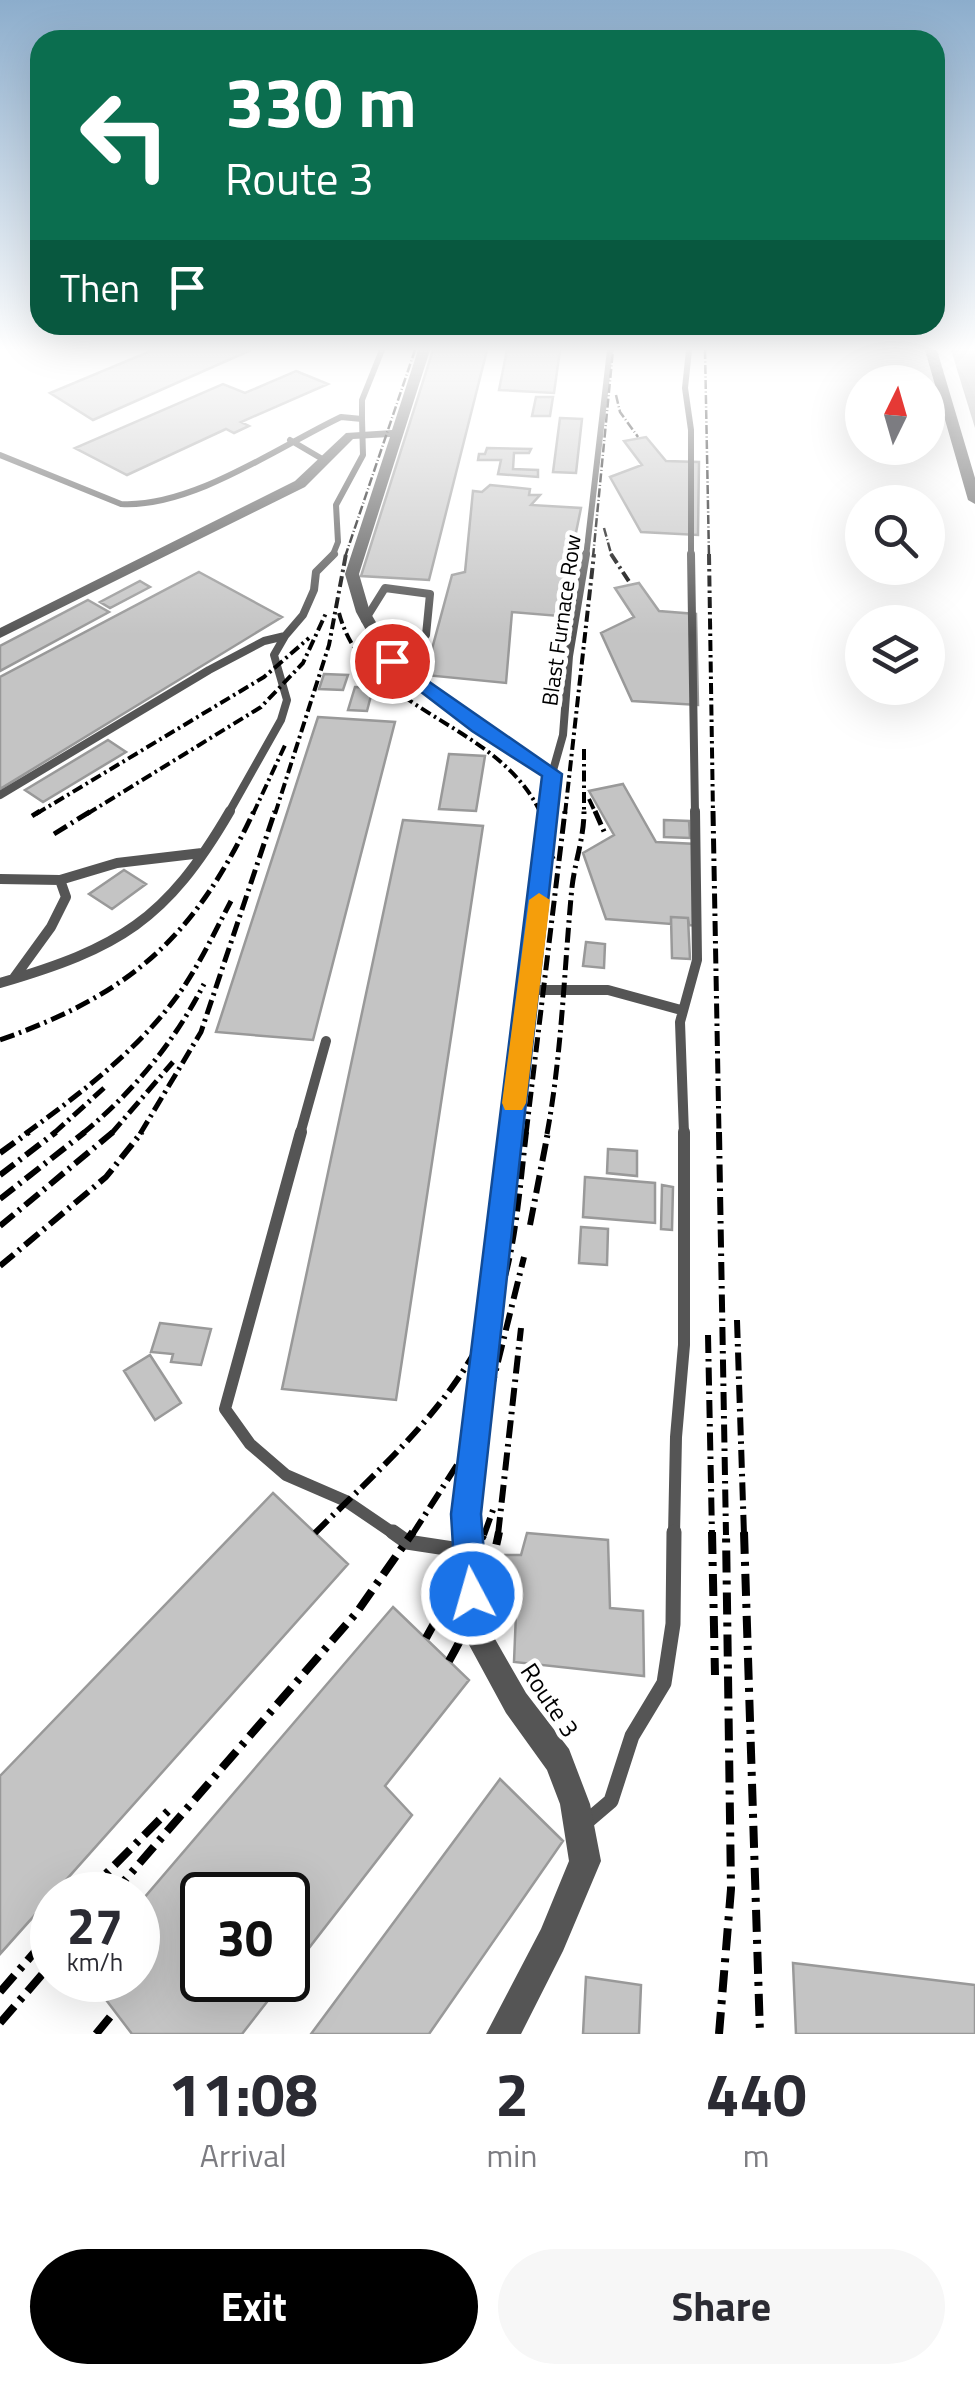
<!DOCTYPE html>
<html lang="en">
<head>
<meta charset="utf-8">
<style>
  body { margin:0; font-family:"Titillium Web",sans-serif; background:#f7f7f7; color:#2b2b33; height:100vh; display:flex; flex-direction:column; font-size:38px; white-space:nowrap }
  * { box-sizing:border-box; margin:0 }
  p { font-size:32px; color:#7c7c81 }
  .icon { flex:none; width:55px; height:55px; fill:none; stroke:currentColor; stroke-width:2; stroke-linecap:round; stroke-linejoin:round }
  .map { position:relative; height:2034px; overflow:hidden }
  .sheet { display:flex; flex-direction:column; background:#fff; flex:1 }
  .sheet>* { flex:none }
  .guide { position:absolute; left:30px; top:30px; width:915px; height:305px; border-radius:30px; box-shadow:0 10px 40px #0002; background:#0b6e4f; color:#fff; overflow:hidden }
  .needle { width:65px; rotate:5deg }
  .tools { position:absolute; left:845px; top:365px; display:grid; gap:20px }
  .tools a { display:grid; place-items:center; width:100px; height:100px; border-radius:50%; background:#fff; box-shadow:0 10px 40px #0002; font-size:50px }
  .speed { position:absolute; left:30px; top:1872px; display:flex; gap:20px; font-size:50px; font-weight:700; text-align:center }
  .speed>* { display:grid; place-content:center; width:130px; height:130px; border-radius:50%; background:#fff; box-shadow:0 10px 40px #0002; line-height:1 }
  .speed small { font-size:25px; font-weight:400 }
  .speed .limit { border:5px solid #111; border-radius:15px; background:#fff; color:#111 }
  .pin { position:absolute; display:grid; place-items:center; width:85px; height:85px; color:#fff; margin:-42px; border:5px solid #fff; border-radius:50%; box-shadow:0 2px 10px #0007 }
  .me { position:absolute; width:110px; margin:-55px; rotate:354deg; stroke-linejoin:round; filter:drop-shadow(0 0 8px #0008) }
  .turn { display:flex; align-items:center; gap:35px; height:210px; padding:0 30px; font-size:45px }
  .turn .icon { width:130px; height:130px; stroke-width:2.5 }
  .turn b { display:block; font-size:70px; line-height:85px }
  .then { display:flex; align-items:center; height:95px; padding:0 30px; background:#0003; gap:20px; font-size:38px }
  .eta { display:flex; justify-content:space-evenly; align-items:center; height:170px; text-align:center }
  .eta b { font-size:60px; font-weight:700; line-height:70px }
  .button { display:flex; gap:20px; margin-top:auto; padding:20px 30px }
  .button a { flex:1; height:115px; border-radius:60px; background:#000; color:#fff; font-size:40px; font-weight:700; line-height:115px; text-align:center }
  .button a+a { background:#f7f7f7; color:#2b2b33 }
  .map>svg:first-child { display:block }
  .water { fill:#a3a3a3 }
  .building { fill:#c4c4c4; stroke:#999; stroke-width:2.5 }
  .lines { fill:none; stroke-linecap:round; stroke-linejoin:round }
  .lane-far4 { stroke:#555; stroke-width:6 }
  .lane-far3 { stroke:#555; stroke-width:8 }
  .lane-far2 { stroke:#555; stroke-width:10 }
  .lane-far1 { stroke:#555; stroke-width:12 }
  .lane { stroke:#555; stroke-width:15 }
  .street { fill:#555; fill-rule:evenodd }
  .rail-far4 { stroke:#000; stroke-width:2.5; stroke-dasharray:9 2.5 1 2.5; stroke-linecap:butt }
  .rail-far3 { stroke:#000; stroke-width:4; stroke-dasharray:11 4 2.5 4; stroke-linecap:butt }
  .rail-far2 { stroke:#000; stroke-width:5; stroke-dasharray:15 5 2.5 5; stroke-linecap:butt }
  .rail-far1 { stroke:#000; stroke-width:6; stroke-dasharray:18 6 2.5 6; stroke-linecap:butt }
  .rail { stroke:#000; stroke-width:8; stroke-dasharray:22 8 4 8; stroke-linecap:butt }
  .route { fill:#1a73e8; stroke:#114b97; stroke-width:2.5 }
  .slow { fill:#f59e0b }
  .labels { text-anchor:middle; dominant-baseline:central; stroke-width:9; stroke-linejoin:round; paint-order:stroke }
  .far-street-label { font-size:22px; fill:#000; stroke:#fff }
  .street-label { font-size:25px; fill:#000; stroke:#fff }
</style>
</head>
<body>
<div class="map">
<svg width="975" height="2034" viewBox="0 0 975 2034">
  <rect width="100%" height="100%" fill="#fff"/>
  <path class="water" d="M951 350H975V428Z"/>
  <path class="building" d="M153 350H251L93 420 50 393Z
    M433 350H487L429 580 361 576Z
    M507 350H560L554 393 499 390Z
    M296 371 328 384 241 422 249 426 234 433 226 429 127 475 75 448 223 384 245 393Z
    M536 397H553L550 416H532Z
    M560 418 582 419 576 473 553 472Z
    M646 437 666 461 699 462 698 535 641 532 610 477 642 465 624 441Z
    M487 448 531 449 529 453H514L513 469 538 470V477L498 474 501 460H478L479 454H485Z
    M490 485 530 489 529 495H540L531 505 581 508 559 616 512 612 506 683 425 675 452 575 465 572 473 491 482 492Z
    M199 572 282 617 0 789V677Z
    M140 581 150 587 110 608 100 602Z
    M639 583 659 611 696 614 698 705 632 701 601 633 634 617 615 588Z
    M88 600 109 612 0 671V646Z
    M324 674 348 675 343 690 319 689Z
    M355 687 373 688 367 711 348 710Z
    M318 717 395 722 313 1040 216 1032Z
    M108 740 126 752 43 802 25 790Z
    M449 754 485 756 476 811 439 809Z
    M623 784 656 842 697 844 696 926 689 925 688 918 671 917V924L606 919 583 853 614 835 589 791Z
    M403 820 483 826 396 1400 282 1389Z
    M664 820 689 821 690 838 664 837Z
    M124 870 146 884 112 909 89 894Z
    M671 917 688 918 690 959 672 958Z
    M586 942 605 944 604 968 583 966Z
    M608 1149 637 1151V1176L607 1173Z
    M585 1177 655 1183V1223L583 1217Z
    M662 1185 673 1187 672 1230 661 1229Z
    M581 1227 608 1229 607 1265 579 1263Z
    M160 1323 211 1329 201 1365 171 1362 173 1354 151 1352Z
    M150 1355 181 1403 155 1420 124 1371Z
    M273 1493 348 1564 0 1954V1776Z
    M527 1533 608 1540 610 1608 643 1611 644 1676 514 1662 516 1613 498 1612 505 1555H521Z
    M393 1607 469 1680 385 1786 412 1815 288 1975V1895H202V1980H284L242 2034H132L91 1980H138V1905Z
    M500 1779 563 1841 429 2034H311Z
    M793 1963 975 1985V2034H796Z
    M586 1977 641 1985 639 2034H583Z"/>
  <g class="lines">
    <path class="lane-far4" d="M689 350 685 388 691 430V557
      M362 419V400L382 350
      M290 440 324 460
      M0 455 121 504C192 508 278 447 341 417L362 419 363 455 336 505 338 542 332 557
      M586 557 610 350"/>
    <path class="lane-far3" d="M691 554 695 814
      M365 620 385 588 430 594 426 635 392 661
      M552 774 563 735 569 656 586 554
      M0 795 209 670 264 641 285 636 303 615 314 590 316 572 334 554
      M228 814 281 720 287 700 274 655 285 636"/>
    <path class="lane-far2" d="M0 879 60 880 66 897 51 927 14 978
      M60 880 117 863 202 853
      M0 983C119 948 166 921 230 811
      M526 990H608L681 1010
      M300 1134 326 1041
      M684 1134 680 1022 697 960 695 811"/>
    <path class="lane-far1" d="M301 1132 225 1409 250 1444 286 1475 346 1501 396 1535
      M674 1535 676 1437 684 1345V1132"/>
    <path class="lane" d="M393 1532 407 1542 466 1551
      M584 1824 611 1801 632 1736 664 1683 673 1624 674 1532"/>
    <path class="street" d="M418 350H430L359 574 370 612 387 641 408 667 435 689 560 774 479 1514 481 1570 495 1639 526 1693 569 1749 590 1804 601 1861 563 1951 521 2034H486L541 1929 569 1861 560 1804 547 1770 506 1713 468 1643 453 1570V1514L543 776 453 717 397 673 373 643 356 612 345 574 390 437 353 439 305 487 0 638V628L295 481 346 433 392 430Z
      M925 350H937L975 478V504L968 500Z"/>
    <path class="rail-far4" d="M705 350 709 557
      M616 395 620 412 638 437
      M604 528 612 557
      M345 557 415 350
      M593 557 613 350"/>
    <path class="rail-far3" d="M611 554 630 583
      M709 554 713 814
      M339 613C366 714 499 721 541 814
      M584 749V814
      M589 799 596 814
      M36 814 264 677 309 638
      M87 814 261 707 303 663 327 611
      M253 814 286 743
      M275 814 329 645 346 554
      M565 814 594 554"/>
    <path class="rail-far2" d="M540 811 553 859
      M595 811 606 836
      M713 811 719 1134
      M32 816 40 811
      M54 834 91 811
      M0 1040C132 993 195 937 254 811
      M25 1134C81 1093 137 1051 178 995 199 966 214 933 231 901
      M53 1134 104 1088
      M82 1134C133 1092 174 1043 204 984
      M111 1134 173 1062
      M140 1134 201 1032 275 811
      M526 1134 565 811
      M547 1134C562 1053 564 970 572 887 575 861 584 838 584 811"/>
    <path class="rail-far1" d="M719 1132 726 1535
      M0 1153 29 1132
      M0 1175 56 1132
      M0 1199 85 1132
      M530 1225 548 1132
      M0 1226 113 1132
      M0 1266 106 1177 142 1132
      M737 1320 744 1535
      M708 1335 712 1535
      M315 1533C382 1466 463 1398 496 1306 516 1250 519 1190 526 1132
      M412 1535 466 1451 486 1410 524 1257
      M484 1535 493 1510
      M498 1535 521 1328"/>
    <path class="rail" d="M712 1532 715 1675
      M744 1532 760 2034
      M426 1638 485 1532
      M449 1661C472 1620 490 1579 499 1532
      M85 1895 173 1806
      M112 1895 357 1612 413 1532
      M0 1992 52 1932
      M0 2023 52 1963
      M96 2034 115 2011
      M719 2034 731 1889 726 1532"/>
  </g>
  <linearGradient id="sky" x2="0" y2="1"><stop stop-color="#8cadcc"/><stop offset="0.55" stop-color="#fff"/><stop offset="1" stop-color="#fff" stop-opacity="0"/></linearGradient>
  <rect width="975" height="635" fill="url(#sky)"/>
  <path class="route" d="M392 656 562 774 481 1514 487 1594 483 1605 472 1610 460 1605 456 1594 451 1514 542 776 472 731 386 665 383 661Z"/>
  <path class="slow" d="M539 893 550 900 526 1103 522 1110H505L502 1103 529 900Z"/>
  <g class="labels">
    <g class="far-street-label">
      <text transform="translate(561 620) rotate(-82)">Blast Furnace Row</text>
    </g>
    <g class="street-label">
      <text transform="translate(550 1700) rotate(56)">Route 3</text>
    </g>
  </g>
</svg>
<div class="tools">
<a><svg class="needle" viewBox="-14 -14 28 28"><path d="M0-13l5 13h-10z" fill="#e53935"/><path d="M0 13l5-13h-10z" fill="#7c7c81"/></svg></a>
<a><svg class="icon" aria-label="search" viewBox="0 0 24 24"><circle cx="10" cy="10" r="6"/><path d="M15 15l6 6"/></svg></a>
<a><svg class="icon" aria-label="layers" viewBox="0 0 24 24"><path d="M12 4l9 5-9 5-9-5zM3 14l9 5 9-5"/></svg></a>
</div>
<div class="speed"><div>27<small>km/h</small></div><div class="limit">30</div></div>
<div class="pin" style="left:392px;top:661px;background:#d93025"><svg class="icon" aria-label="arrive" viewBox="0 0 24 24"><path d="M6 21V4h12l-3 4 3 4H6"/></svg></div>
<svg class="me" style="left:472px;top:1594px" viewBox="-20 -20 40 40"><circle r="17" fill="#1a73e8" stroke="#fff" stroke-width="3"/><path d="M0-11L8 9 0 5-8 9z" fill="#fff"/></svg>
<div class="guide">
<div class="turn"><svg class="icon" aria-label="left" viewBox="0 0 24 24"><path d="M17 20v-9H6M10 6l-5 5 5 5"/></svg><div><b>330 m</b>Route 3</div></div>
<div class="then">Then<svg class="icon" aria-label="arrive" viewBox="0 0 24 24"><path d="M6 21V4h12l-3 4 3 4H6"/></svg></div>
</div>
</div>
<section class="sheet">
<div class="eta">
<div><b>11:08</b><p>Arrival</p></div>
<div><b>2</b><p>min</p></div>
<div><b>440</b><p>m</p></div>
</div>
<div class="button"><a>Exit</a><a>Share</a></div>
</section>
</body>
</html>
